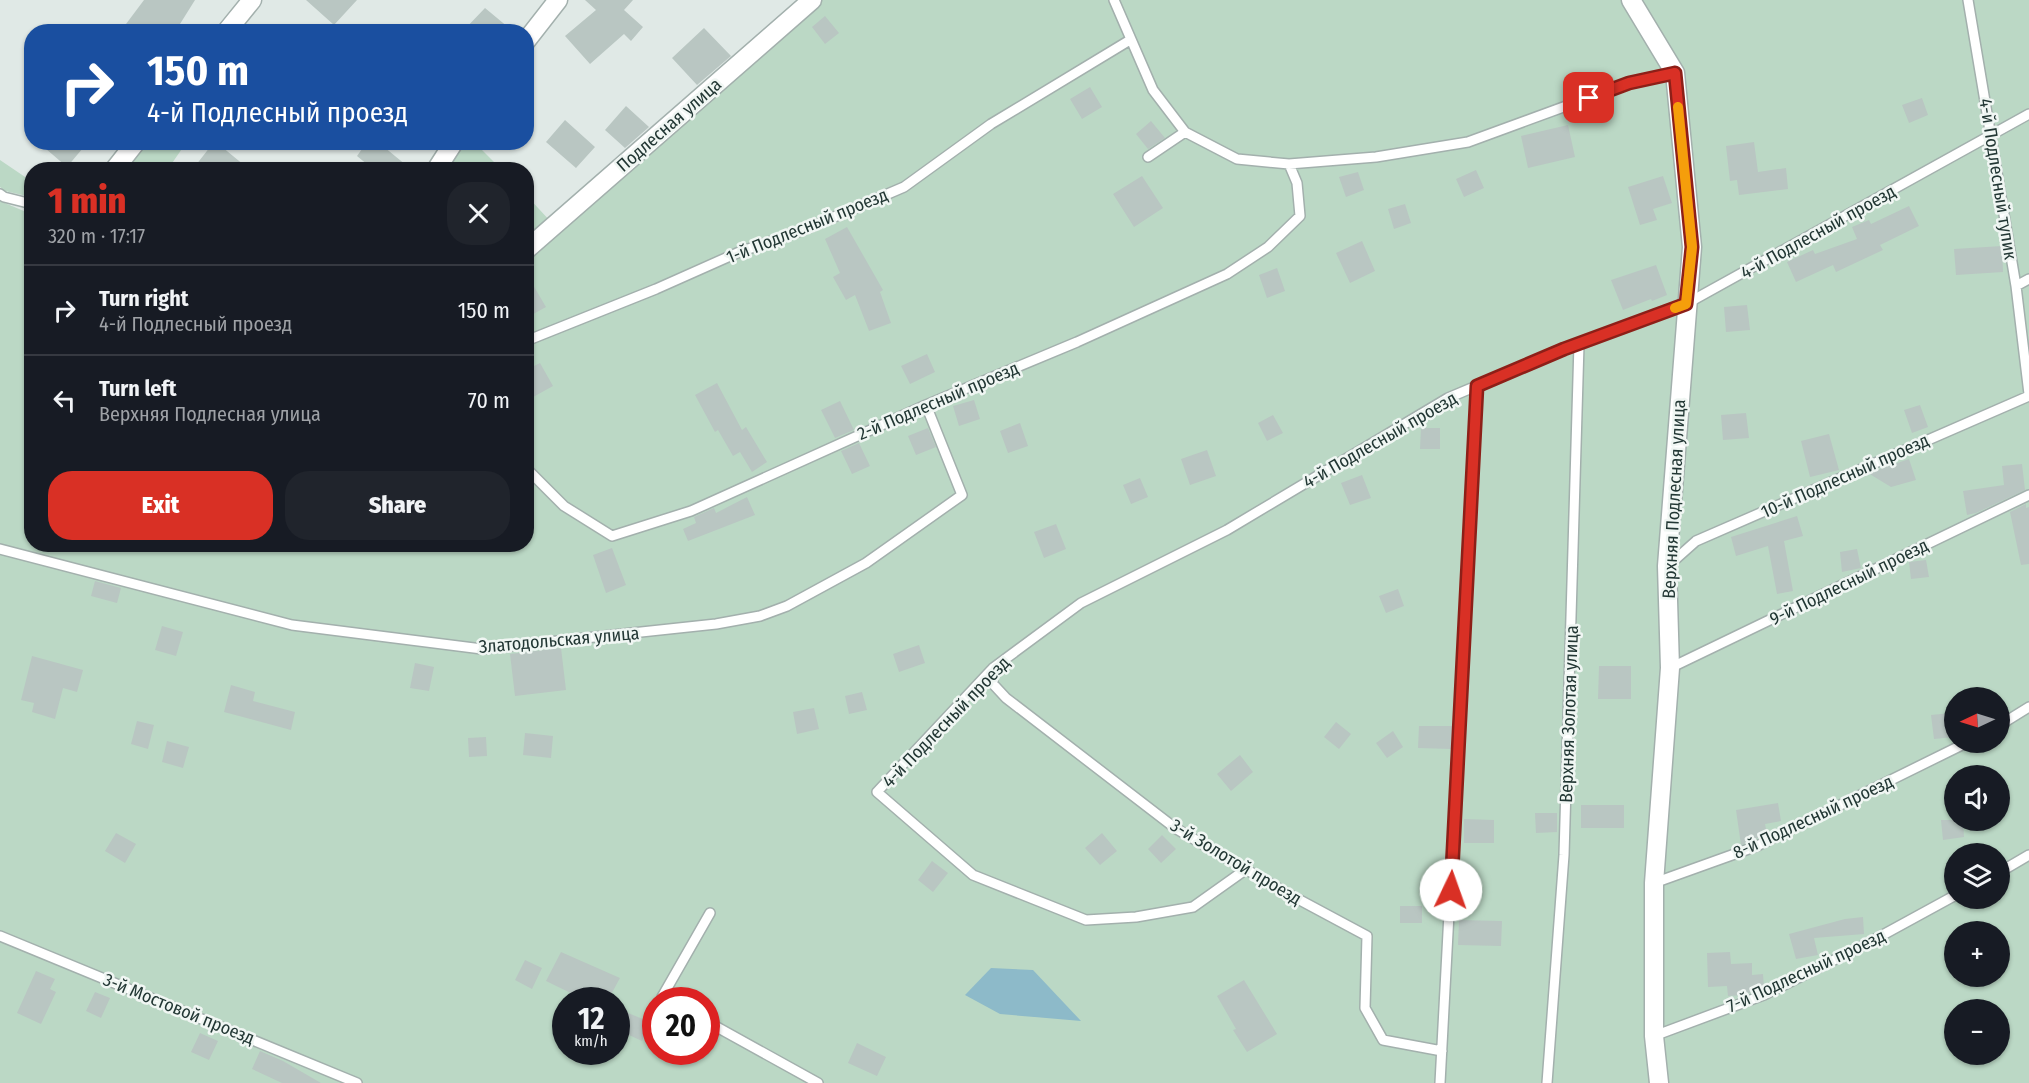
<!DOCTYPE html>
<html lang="en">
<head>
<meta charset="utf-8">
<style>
  body { margin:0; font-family:"Fira Sans Condensed",sans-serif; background:#20242c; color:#f1f3f6; height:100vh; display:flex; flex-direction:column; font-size:22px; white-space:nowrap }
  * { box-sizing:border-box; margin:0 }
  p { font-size:20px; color:#9ea1a6 }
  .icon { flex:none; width:33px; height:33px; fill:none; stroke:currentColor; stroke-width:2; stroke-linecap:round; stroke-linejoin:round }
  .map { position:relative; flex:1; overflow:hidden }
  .details { position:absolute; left:24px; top:162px; width:510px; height:390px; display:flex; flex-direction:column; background:#171b24; border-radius:24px; box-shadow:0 2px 4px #0004 }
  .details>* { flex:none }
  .hud { position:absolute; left:24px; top:24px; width:510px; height:126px; border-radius:24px; box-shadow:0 2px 4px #0004; background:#1a4fa0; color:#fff; overflow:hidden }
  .needle { width:39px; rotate:266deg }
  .controls { position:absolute; left:1944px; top:687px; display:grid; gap:12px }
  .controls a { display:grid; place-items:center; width:66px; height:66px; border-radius:50%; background:#171b24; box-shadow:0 2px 4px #0004; font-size:30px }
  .speed { position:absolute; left:552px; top:987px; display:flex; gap:12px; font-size:30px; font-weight:700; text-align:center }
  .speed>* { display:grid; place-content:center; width:78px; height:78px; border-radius:50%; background:#171b24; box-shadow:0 2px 4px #0004; line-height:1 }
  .speed small { font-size:15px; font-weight:400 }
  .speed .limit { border:9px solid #d22; background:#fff; color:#111 }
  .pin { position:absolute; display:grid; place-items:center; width:51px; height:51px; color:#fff; margin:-26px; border-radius:12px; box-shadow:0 3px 9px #0006 }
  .me { position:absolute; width:66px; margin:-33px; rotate:3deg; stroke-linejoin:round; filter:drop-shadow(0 0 4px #0008) }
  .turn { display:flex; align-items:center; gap:21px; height:126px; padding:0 24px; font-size:27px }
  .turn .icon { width:78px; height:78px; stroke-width:2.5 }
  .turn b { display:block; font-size:42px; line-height:51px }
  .round { display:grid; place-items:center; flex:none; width:63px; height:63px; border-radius:24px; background:#20242c }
  .overview { display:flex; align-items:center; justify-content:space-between; height:102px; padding:0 24px }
  h1 { font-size:36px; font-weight:800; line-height:45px; color:#d93025 }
  .action { display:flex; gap:12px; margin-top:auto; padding:12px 24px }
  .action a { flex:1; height:69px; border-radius:24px; background:#d93025; color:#fff; font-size:24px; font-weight:800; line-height:69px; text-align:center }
  .action a+a { background:#20242c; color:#f1f3f6 }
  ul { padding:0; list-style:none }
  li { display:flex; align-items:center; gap:18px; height:90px; padding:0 24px; border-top:2px solid #363941 }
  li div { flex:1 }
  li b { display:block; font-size:22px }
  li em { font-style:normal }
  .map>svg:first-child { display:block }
  .green { fill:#bbd8c5; fill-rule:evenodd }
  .water { fill:#8dbac9 }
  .building { fill:#b9c6c2 }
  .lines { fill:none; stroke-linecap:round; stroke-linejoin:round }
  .lane-casing { stroke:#a3b0ad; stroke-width:12 }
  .street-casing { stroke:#a3b0ad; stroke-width:21 }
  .lane { stroke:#fff; stroke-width:9 }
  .street { stroke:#fff; stroke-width:18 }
  .route-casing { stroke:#8d1f18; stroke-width:15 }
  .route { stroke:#d93025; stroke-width:10 }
  .slow { stroke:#f59e0b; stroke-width:10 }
  .labels { text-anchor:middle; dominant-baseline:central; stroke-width:5; stroke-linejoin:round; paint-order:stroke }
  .street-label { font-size:18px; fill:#223734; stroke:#f0f6f3 }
</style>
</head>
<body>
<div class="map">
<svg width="2029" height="1083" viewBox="0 0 2029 1083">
  <rect width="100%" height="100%" fill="#e0e9e6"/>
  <path class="green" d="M818 0H2029V1083H0V201L31 214 32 544H526L527 250ZM1954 698H2000V742H1954ZM1954 776H2000V820H1954ZM1954 854H2000V898H1954ZM1954 932H2000V976H1954ZM566 1000H616V1052H566ZM656 1000H706V1052H656ZM1954 1010H2000V1054H1954Z
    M462 142 475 143 501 169 444 170Z
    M148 143V142L186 143 168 169H126Z
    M0 160 31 181V197L5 191 0 187Z
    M527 196 551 222 527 242Z"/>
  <path class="water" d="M991 968 1033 970 1081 1021 1000 1014 965 995Z"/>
  <path class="building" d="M144 0H195L175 32H120Z
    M306 0H357L334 25Z
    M585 0H633L624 10 643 27 631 41 624 34 590 64 565 36 596 10Z
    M485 8 514 32H462Z
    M825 16 839 33 825 44 812 27Z
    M704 28 731 56 697 85 672 58Z
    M1090 87 1102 107 1082 119 1070 99Z
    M1922 98 1928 115 1909 123 1902 105Z
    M626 106 649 127 625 148 605 130Z
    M565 120 595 147 576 168 546 142Z
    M1151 121 1165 138 1148 149 1136 134Z
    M1568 125 1575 157 1528 168 1521 136Z
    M38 142H88L67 167Z
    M214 142H216L250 170H192Z
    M367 142H378L412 170H374L357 156Z
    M1754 142 1758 172 1786 168 1788 189 1739 195 1737 180 1730 181 1726 146Z
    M1476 170 1484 188 1464 197 1456 179Z
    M1358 172 1364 190 1346 197 1339 177Z
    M1142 176 1163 208 1134 227 1113 194Z
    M1663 176 1672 203 1653 209 1657 220 1640 225 1628 187Z
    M1405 204 1411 223 1394 229 1388 209Z
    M1909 206 1919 226 1880 245 1883 250 1836 272 1833 265 1796 282 1787 262 1813 250 1815 254 1857 239 1852 227 1869 220 1871 224Z
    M847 227 883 290 880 292 891 323 869 331 855 295 846 300 833 277 840 273 825 239Z
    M1362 241 1375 271 1350 283 1336 253Z
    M2002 246 2003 272 1956 275 1954 249Z
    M1656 265 1667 295 1652 301 1651 299 1623 310 1611 280Z
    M1277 268 1285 291 1267 298 1259 275Z
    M526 273 546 307 526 318Z
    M1747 305 1750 330 1726 332 1724 307Z
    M927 354 935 372 910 384 901 366Z
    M540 363 553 386 526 401V370Z
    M717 383 742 430 746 427 767 462 752 472 740 452 733 456 718 430 715 432 695 395Z
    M974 400 980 419 959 426 953 406Z
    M840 401 854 430 835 438 821 410Z
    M1920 405 1928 427 1912 433 1904 410Z
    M1746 413 1749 438 1723 440 1721 415Z
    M1273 415 1283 433 1267 441 1258 423Z
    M1020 423 1028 446 1008 453 1000 431Z
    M928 428 936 447 916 455 908 436Z
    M1421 428H1440V449H1420Z
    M1829 434 1839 470 1810 477 1801 441Z
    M859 443 870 466 852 474 841 451Z
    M1207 450 1216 476 1190 485 1181 459Z
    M1909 459 1916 480 1891 487 1868 473Z
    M2022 464 2025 490 1976 513 1967 515 1963 491 2004 485 2002 466Z
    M1362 475 1371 498 1350 505 1341 483Z
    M1140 478 1148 497 1131 504 1123 485Z
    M747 497 755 515 688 541 683 529 696 523 694 517 714 508 716 513Z
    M2026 504V508L2029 507V564L2021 565 2010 512Z
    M1797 516 1803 536 1784 541 1793 591 1777 594 1768 546 1736 556 1731 537Z
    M1056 524 1066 549 1044 558 1034 532Z
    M612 548 626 585 606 593 593 555Z
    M1857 549 1861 568 1842 572 1840 552Z
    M1926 560 1929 577 1911 579 1909 562Z
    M95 581 121 588 117 603 91 596Z
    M1398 589 1404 606 1386 613 1379 596Z
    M162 626 183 632 176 656 155 650Z
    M919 645 925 663 899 672 893 654Z
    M561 648 566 690 515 696 510 654Z
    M32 656 83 670 77 692 63 688 55 719 32 712 34 703 21 700Z
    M415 663 434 667 429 691 410 688Z
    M1599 666H1631V699H1598Z
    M231 685 255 692 253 701 295 712 291 730 224 712Z
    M862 692 867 710 849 714 845 696Z
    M814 708 819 729 797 734 793 712Z
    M1951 713 1954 737 1934 739 1931 715Z
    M137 721 154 725 148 749 131 744Z
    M1336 722 1351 734 1339 749 1324 737Z
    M1419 726H1452L1451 749 1418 748Z
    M1393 731 1403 747 1387 758 1376 743Z
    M525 733 553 736 551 758 523 755Z
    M486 737 487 756 469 757 468 738Z
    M167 741 189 747 183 768 162 762Z
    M1240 755 1253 772 1231 791 1217 774Z
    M1778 803 1781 821 1765 824 1767 834 1741 845 1736 810Z
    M1581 805H1624V828H1581Z
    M1535 813H1557V832L1536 833Z
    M1464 819 1494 820V843H1464Z
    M1941 820H1963L1964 837 1943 840Z
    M116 833 136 844 125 863 105 851Z
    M1102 833 1117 851 1100 865 1085 848Z
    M1162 835 1176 849 1161 863 1148 849Z
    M932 861 948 873 933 892 918 880Z
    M1400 906H1422V923H1400Z
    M1863 917 1864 934 1814 938 1818 955 1796 959 1789 934 1845 919Z
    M1459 920 1502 921 1501 946 1458 945Z
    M561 952 620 978 608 1000 587 990 583 999 546 981Z
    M1730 952 1731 964 1752 963V975L1763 974 1764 988 1744 995 1728 996 1727 986 1708 987 1707 953Z
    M525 960 542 968 532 989 515 980Z
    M36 971 55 979 50 989 56 992 41 1024 17 1013Z
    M1244 980 1277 1034 1247 1052 1233 1030 1236 1029 1217 996Z
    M95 992 110 998 101 1018 86 1011Z
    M616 1008 650 1022 642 1041 616 1029Z
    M200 1033 218 1041 209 1060 191 1052Z
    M857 1043 886 1057 877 1076 848 1063Z
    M260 1051 283 1061 321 1083H282L252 1069Z"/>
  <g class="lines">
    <defs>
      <path id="lane" d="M1114 0 1153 90 1185 132 1237 159 1289 164 1376 157 1468 142 1629 83 1675 73
        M1968 0 2016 286 2029 394
        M1148 157 1185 132
        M0 194 4 197 32 204
        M2016 286 2029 279
        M526 341 656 289 737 253 806 229 904 187 991 124 1130 40
        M526 468 564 506 612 536 691 511 926 405 1077 342 1227 274 1268 247 1300 216 1297 183 1289 164
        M0 549 292 625 482 649 716 624 760 616 787 606 866 563 962 495 926 405
        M1669 565 1696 541 2029 396
        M993 668V684L1006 698 1175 828 1283 891 1367 936 1365 1008 1383 1040 1442 1051
        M1670 668 2029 495
        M2000 725 2029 707
        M1245 870 1193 907 1136 917 1086 920 973 875 877 792 993 668 1081 603 1227 530 1448 398 1564 349 1686 304 2029 114
        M2000 872 2029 855
        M1654 883 1757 846 1968 742
        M0 936 357 1083
        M669 1000 662 997 710 913
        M706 1021 818 1083
        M1654 1036 1764 995 1868 943 1954 896
        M1440 1083 1477 386
        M1547 1083 1564 855 1579 344"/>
      <path id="street" d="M1631 0 1675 73 1692 247 1667 566 1670 668 1654 883V1036L1659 1083
        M226 32 252 0
        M526 41 558 0
        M114 170 136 142
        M436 170 454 142
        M526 250 812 0"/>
    </defs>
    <use href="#lane" class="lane-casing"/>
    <use href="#street" class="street-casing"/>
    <use href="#lane" class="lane"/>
    <use href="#street" class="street"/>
  </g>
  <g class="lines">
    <defs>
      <path id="route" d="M1451 890 1477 386 1564 349 1686 304 1692 247 1675 73 1629 83 1589 98"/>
    </defs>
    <use href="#route" class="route-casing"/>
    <use href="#route" class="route"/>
    <path class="slow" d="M1675 308 1686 304 1692 247 1678 107"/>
  </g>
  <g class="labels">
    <g class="street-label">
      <text transform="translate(669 125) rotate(-41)">Подлесная улица</text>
      <text transform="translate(1998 179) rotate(81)">4-й Подлесный тупик</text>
      <text transform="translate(807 226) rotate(-22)">1-й Подлесный проезд</text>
      <text transform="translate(1818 232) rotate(-29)">4-й Подлесный проезд</text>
      <text transform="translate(938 401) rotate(-23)">2-й Подлесный проезд</text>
      <text transform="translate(1380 440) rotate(-30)">4-й Подлесный проезд</text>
      <text transform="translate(1845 476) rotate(-24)">10-й Подлесный проезд</text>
      <text transform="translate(1674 499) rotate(-87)">Верхняя Подлесная улица</text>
      <text transform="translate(1849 582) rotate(-26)">9-й Подлесный проезд</text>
      <text transform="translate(559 640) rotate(-5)">Златодольская улица</text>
      <text transform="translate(1569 714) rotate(-88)">Верхняя Золотая улица</text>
      <text transform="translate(946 722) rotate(-46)">4-й Подлесный проезд</text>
      <text transform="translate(1813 817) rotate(-25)">8-й Подлесный проезд</text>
      <text transform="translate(1236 862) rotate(31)">3-й Золотой проезд</text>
      <text transform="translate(1806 971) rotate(-25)">7-й Подлесный проезд</text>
      <text transform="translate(179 1009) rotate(22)">3-й Мостовой проезд</text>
    </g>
  </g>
</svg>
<div class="controls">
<a><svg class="needle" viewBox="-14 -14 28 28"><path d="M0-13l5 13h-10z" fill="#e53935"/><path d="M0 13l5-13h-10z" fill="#9ea1a6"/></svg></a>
<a><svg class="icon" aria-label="sound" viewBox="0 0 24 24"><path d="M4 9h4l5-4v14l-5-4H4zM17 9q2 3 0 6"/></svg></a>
<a><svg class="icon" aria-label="layers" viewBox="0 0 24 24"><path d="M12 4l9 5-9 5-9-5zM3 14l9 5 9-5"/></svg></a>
<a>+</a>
<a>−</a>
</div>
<div class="speed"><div>12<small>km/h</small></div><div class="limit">20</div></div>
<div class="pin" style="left:1589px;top:98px;background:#d93025"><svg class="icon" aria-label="arrive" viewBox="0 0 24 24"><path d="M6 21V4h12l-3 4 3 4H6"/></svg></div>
<svg class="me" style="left:1451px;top:890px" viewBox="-20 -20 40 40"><circle r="19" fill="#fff"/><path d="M0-13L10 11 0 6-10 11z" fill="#d93025"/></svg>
<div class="hud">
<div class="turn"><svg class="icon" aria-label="right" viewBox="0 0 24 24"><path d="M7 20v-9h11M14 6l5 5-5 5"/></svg><div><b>150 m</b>4-й Подлесный проезд</div></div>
</div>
<section class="details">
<div class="overview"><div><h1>1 min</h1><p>320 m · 17:17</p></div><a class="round"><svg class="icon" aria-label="close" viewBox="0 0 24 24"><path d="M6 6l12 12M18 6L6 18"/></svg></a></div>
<ul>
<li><svg class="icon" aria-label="right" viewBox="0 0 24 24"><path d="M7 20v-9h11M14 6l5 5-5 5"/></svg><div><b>Turn right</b><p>4-й Подлесный проезд</p></div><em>150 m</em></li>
<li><svg class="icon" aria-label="left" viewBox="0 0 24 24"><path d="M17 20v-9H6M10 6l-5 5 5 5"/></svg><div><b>Turn left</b><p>Верхняя Подлесная улица</p></div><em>70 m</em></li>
</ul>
<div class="action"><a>Exit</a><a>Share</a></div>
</section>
</div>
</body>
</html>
